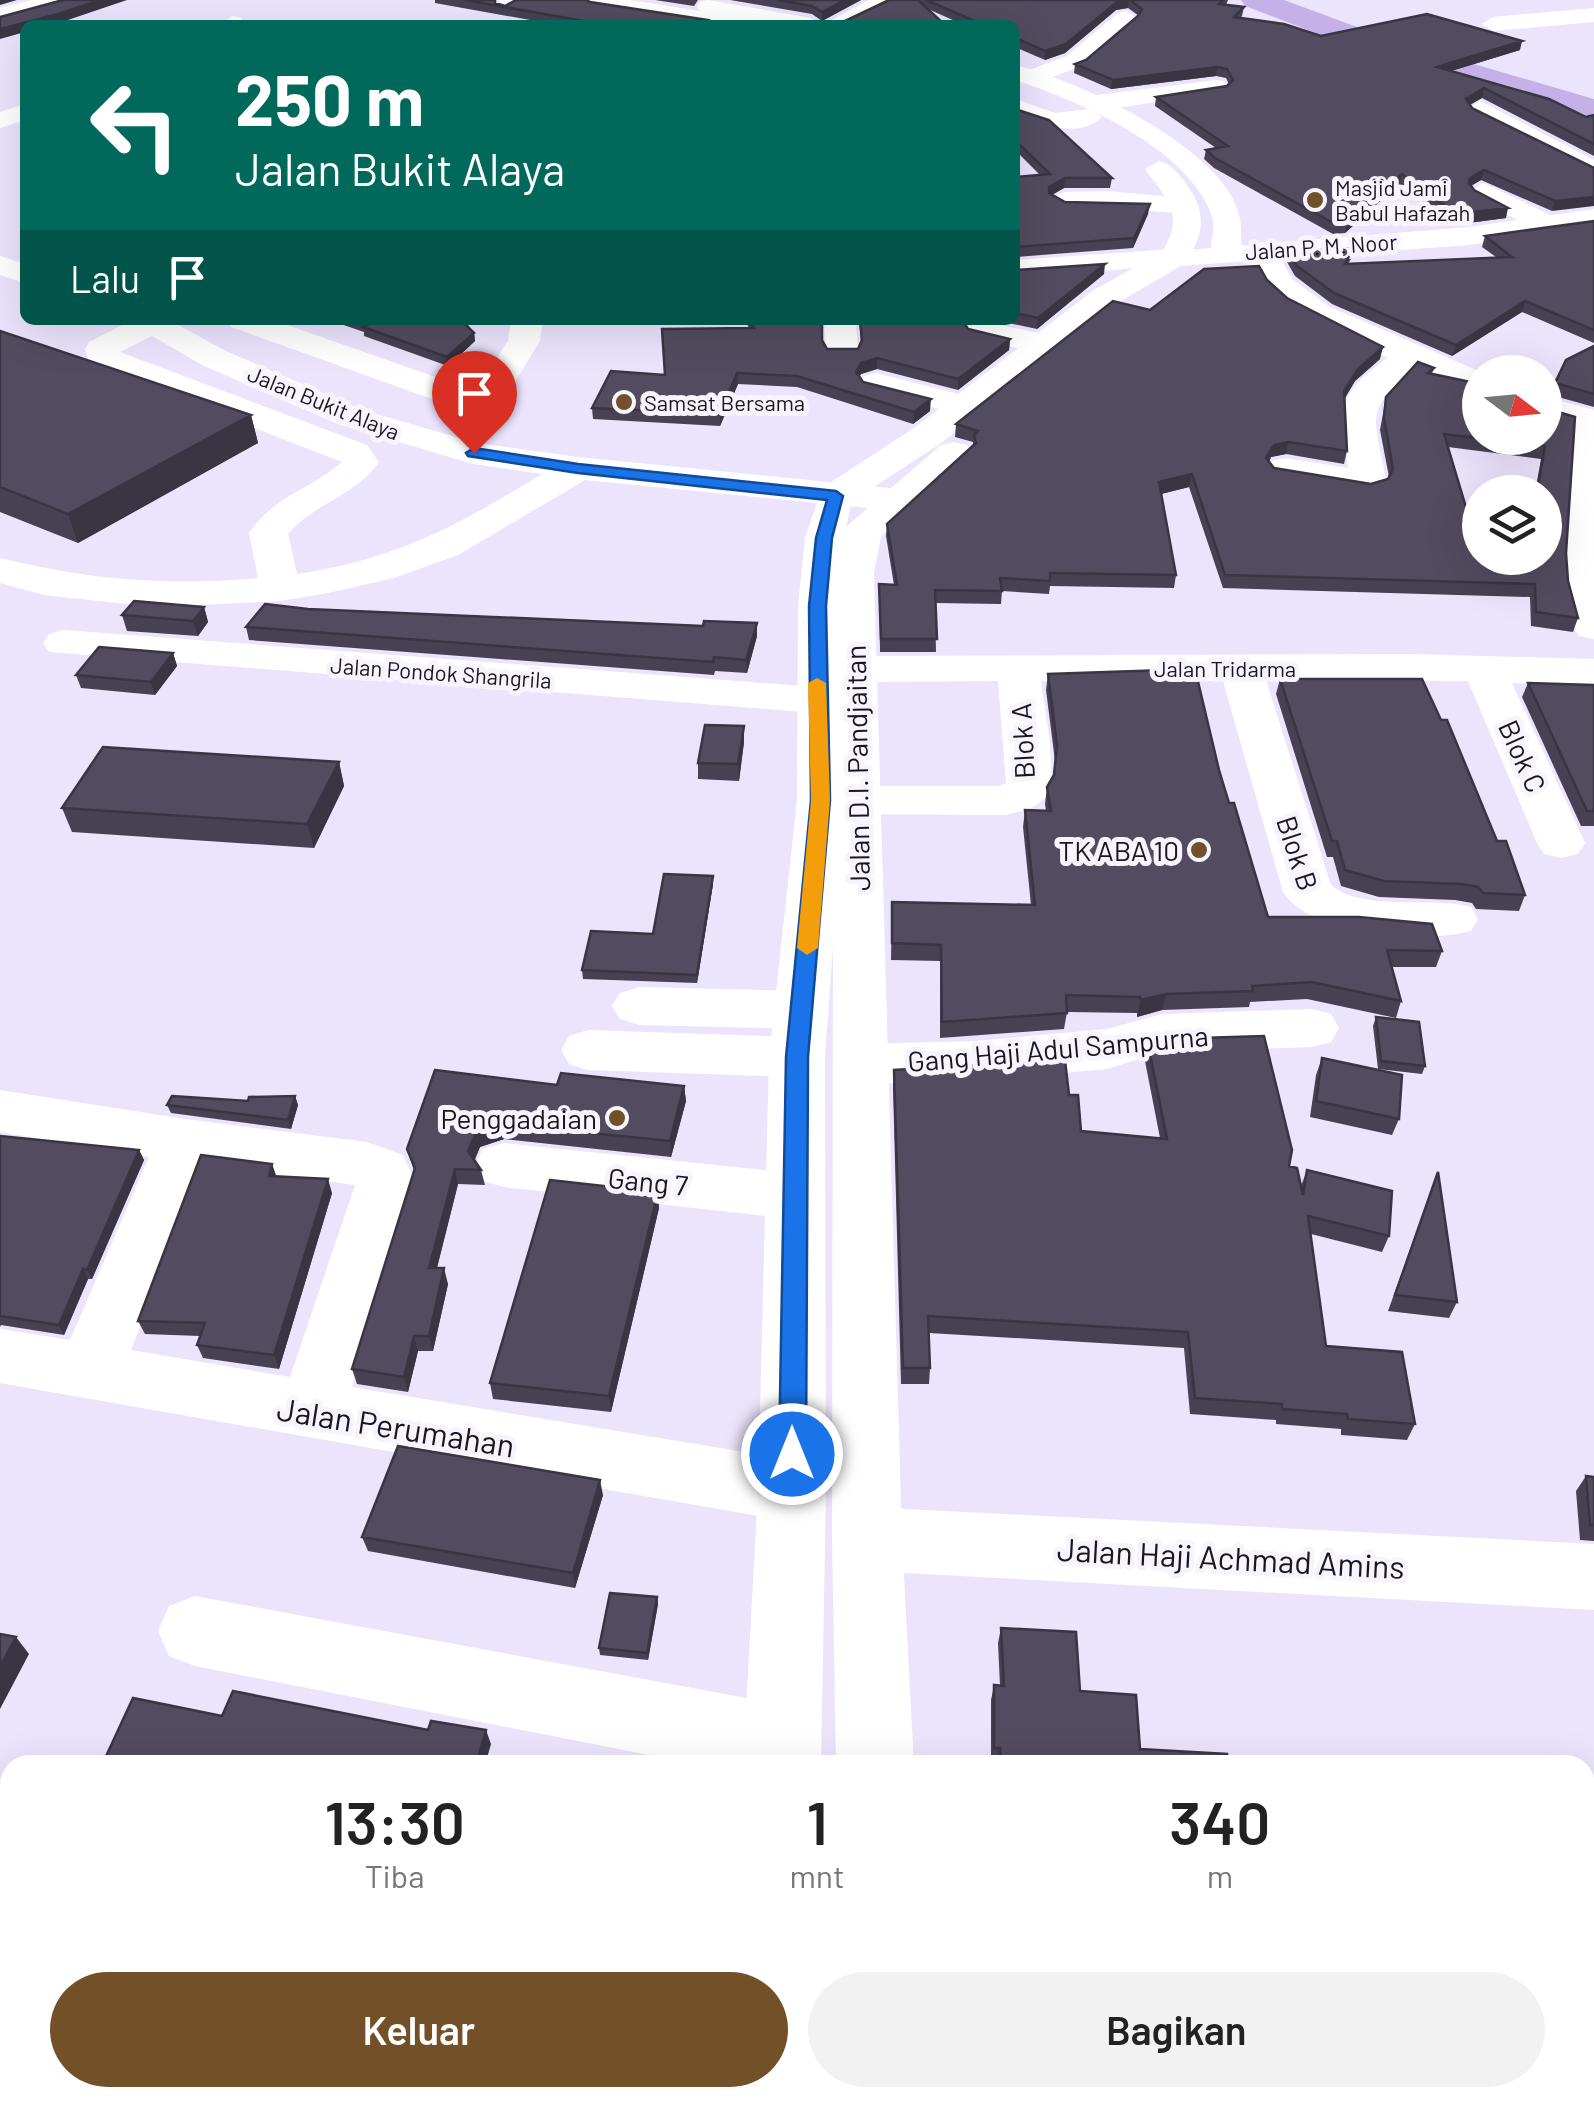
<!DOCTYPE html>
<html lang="id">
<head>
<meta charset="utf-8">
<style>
  body { margin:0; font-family:Barlow,sans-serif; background:#f2f2f2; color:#222; height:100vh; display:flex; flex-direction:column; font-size:38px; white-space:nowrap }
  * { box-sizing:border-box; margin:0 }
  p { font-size:32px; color:#767676 }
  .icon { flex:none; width:55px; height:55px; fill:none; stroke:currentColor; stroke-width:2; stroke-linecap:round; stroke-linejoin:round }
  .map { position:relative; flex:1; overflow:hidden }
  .sheet { position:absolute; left:0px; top:1755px; width:1595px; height:352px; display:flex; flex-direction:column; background:#fff; border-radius:30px 30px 0 0; box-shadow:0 10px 40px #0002 }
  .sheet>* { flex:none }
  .hud { position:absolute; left:20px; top:20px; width:1000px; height:305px; border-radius:15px; box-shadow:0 10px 40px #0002; background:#00695c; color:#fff; overflow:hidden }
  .needle { width:65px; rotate:106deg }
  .buttons { position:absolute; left:1462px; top:355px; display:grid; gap:20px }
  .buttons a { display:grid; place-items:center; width:100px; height:100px; border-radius:50%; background:#fff; box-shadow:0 10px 40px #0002; font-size:50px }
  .pin { position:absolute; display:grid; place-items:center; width:85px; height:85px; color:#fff; margin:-102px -42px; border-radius:50% 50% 50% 0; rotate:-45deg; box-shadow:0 0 10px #0007 }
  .pin .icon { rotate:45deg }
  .me { position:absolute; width:110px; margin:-55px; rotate:0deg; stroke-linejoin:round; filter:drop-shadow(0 0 8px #0008) }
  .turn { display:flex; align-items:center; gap:35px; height:210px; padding:0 50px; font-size:45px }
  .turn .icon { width:130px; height:130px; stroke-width:2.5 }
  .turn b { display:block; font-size:70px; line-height:85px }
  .then { display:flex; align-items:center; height:95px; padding:0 50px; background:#0003; gap:20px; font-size:38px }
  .eta { display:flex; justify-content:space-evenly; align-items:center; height:170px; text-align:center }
  .eta b { font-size:60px; font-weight:600; line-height:70px }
  .action { display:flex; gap:20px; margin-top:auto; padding:20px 50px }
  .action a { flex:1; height:115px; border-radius:60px; background:#725128; color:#fff; font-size:40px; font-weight:600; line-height:115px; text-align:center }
  .action a+a { background:#f2f2f2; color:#222 }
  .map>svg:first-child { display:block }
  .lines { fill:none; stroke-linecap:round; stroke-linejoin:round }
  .river { fill:#c5b1e7; fill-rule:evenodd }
  .minor { fill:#fff; fill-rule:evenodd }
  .major { fill:#fff; fill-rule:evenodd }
  .highway { fill:#fff; fill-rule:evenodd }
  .wall { fill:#474153; fill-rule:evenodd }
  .shaded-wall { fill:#3a3543 }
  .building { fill:#534c60; stroke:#3a3543; stroke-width:2.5; fill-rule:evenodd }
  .route { fill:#1a73e8; stroke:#114b97; stroke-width:2.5 }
  .slow { fill:#f59e0b }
  .poi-dot { fill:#725128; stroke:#f7f4fe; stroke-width:4 }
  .labels { text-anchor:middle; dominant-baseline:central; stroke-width:10; stroke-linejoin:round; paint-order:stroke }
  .far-poi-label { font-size:22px; fill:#19161e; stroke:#f7f4fe; text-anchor:start }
  .far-street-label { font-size:22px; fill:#19161e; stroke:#f7f4fe }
  .street-label { font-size:28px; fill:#19161e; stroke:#f7f4fe }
  .poi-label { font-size:28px; fill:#19161e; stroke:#f7f4fe; text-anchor:end }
  .near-street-label { font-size:32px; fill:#19161e; stroke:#f7f4fe }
</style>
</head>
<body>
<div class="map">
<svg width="1594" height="2107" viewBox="0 0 1594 2107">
  <rect width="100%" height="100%" fill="#ece4fd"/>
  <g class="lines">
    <path class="river" d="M1241 0H1284L1395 41 1594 99V120L1373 55 1245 6Z"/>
    <path class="minor" d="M31 0H67L64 5 0 22V8Z
      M499 0H526L507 11 499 9Z
      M869 0H898L851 25H822Z
      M1594 8V22L1493 31 1482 24 1493 17Z
      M1126 11 1137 18 1134 23 1083 66 1032 84 1020 77 1023 72 1067 56 1118 13Z
      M233 16 241 18 243 25H218Z
      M1216 80 1225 82 1228 87 1225 92 1096 111 1083 103 1096 95Z
      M1015 99 1055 113 1089 109 1102 117C1081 139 1039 125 1015 116Z
      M1480 101 1594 160V179L1471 114 1467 109Z
      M25 104V120L0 128V112Z
      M1483 183 1559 219 1563 225 1559 231H1539L1473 197 1469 191Z
      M1107 191 1185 198 1195 200 1199 206 1195 212 1185 214 1107 207 1064 208 1050 200 1064 192Z
      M1262 242 1273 245 1292 279 1330 307 1481 372 1480 394 1414 370C1360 412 1377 420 1386 482L1381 490 1368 493 1285 480 1272 477 1267 469 1272 461 1285 458 1348 468C1340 407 1335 397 1387 358L1286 306 1267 289 1247 251 1251 245Z
      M1173 249 1184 252 1188 258 1184 264 1015 278V260Z
      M0 256 25 264V283L0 275Z
      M124 320H169L226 351 362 410 477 443 578 457 899 489 912 492 918 500 912 508 899 511 585 480 458 555 394 578 328 593 280 601 153 607 44 595 0 583V558C90 580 165 586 258 578L249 533C275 495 310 490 342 462L90 364 85 349 89 342 126 323ZM152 336 202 365 338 424 473 464 542 474C457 526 397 559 297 574L288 534C314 503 356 496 379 462L367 445 120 352Z
      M226 320H273L475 391 508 341 511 320H543L540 341 487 427 481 434 469 438 457 434 451 427 463 410 231 327Z
      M824 320H856L858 351 854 358H830L826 351Z
      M981 321 1057 337 1061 344 1057 351 1045 354 970 338 965 331 970 324Z
      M876 373 978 399 983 406 978 413 966 416 864 390 859 383 864 376Z
      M1545 397 1594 410V639L1579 636C1553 597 1572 476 1575 427L1545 418Z
      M64 630 817 687 833 691 839 700 833 709 817 713 49 652 43 643 49 634Z
      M1409 654 1594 659V685L1512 683 1585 843 1578 854 1561 858 1544 854 1537 843 1468 681 1266 680 1331 885C1362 912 1431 896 1471 907L1478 919 1471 931C1423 944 1312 937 1283 892L1223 681H1041C1044 707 1061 782 1043 800 1034 809 1018 812 1006 815L821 814 804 810 797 800 804 790 821 786H999L1006 783 998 681 857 682 842 678 836 669 842 660 857 656Z
      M639 987 802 991 821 997 829 1010 821 1023 802 1029 639 1025 620 1019 612 1006 620 993Z
      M1312 1009 1331 1014 1339 1028 1331 1042 1312 1047 1162 1052 1107 1069 976 1081 863 1084 843 1078 835 1064 843 1050 863 1044 976 1041 1107 1029 1162 1014Z
      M588 1030 797 1037 816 1043 825 1057 816 1071 797 1077 588 1070 569 1064 561 1050 569 1036Z
      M0 1090 185 1119 367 1142 403 1155 415 1182 352 1387 792 1460 816 1469 826 1491 816 1513 792 1522 0 1383V1329L70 1340 149 1157 0 1132ZM204 1165 355 1185 290 1377 131 1350Z
      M504 1143 793 1173 814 1180 823 1196 814 1212 793 1219 504 1187 483 1181 475 1165 483 1149Z
      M867 1507 1594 1544V1610L867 1571 842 1562 832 1539 842 1516Z
      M195 1596 784 1705 811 1716 822 1743 813 1765H700L195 1666 169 1656 158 1631 169 1606Z
      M0 1940 10 1943V2027L0 2024Z
      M363 2098H480L484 2107H367Z"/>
    <path class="major" d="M580 0H631L700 11 697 7 700 2 708 0 811 18 822 25 753 22 755 25H703L591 7Z
      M1015 65C1076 80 1243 154 1241 230 1241 241 1243 250 1237 259H1215C1207 247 1215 235 1213 221 1212 213 1205 200 1200 193 1164 138 1075 100 1015 80Z
      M1159 161C1171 164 1177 172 1184 181 1208 212 1205 234 1184 264H1162L1158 258C1186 217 1171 204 1145 169Z"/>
    <path class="highway" d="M1594 209V227L1469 245 1180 266 1116 304 940 444 852 501 846 527 941 445 954 442 967 445 972 453 881 536 874 573 902 1539 914 1765H836L832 1539 833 945 825 1057 826 1491 821 1765H743L758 1491 769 1057 797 800 798 606 805 538 822 488 914 428 1094 290 1162 252 1469 227Z
      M715 2098H803V2107H715Z
      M838 2098H926L924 2107H836Z"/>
  </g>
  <path class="wall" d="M435 0H496V3L505 6 590 2 707 20V25H558L435 3Z
    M655 0H698L694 6Z
    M730 0H861L822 21 812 14Z
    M889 0H1228L1226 5 1244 7 1242 16 1240 18 1321 36 1520 50 1451 71 1586 117 1594 115V156L1482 98 1470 105 1472 108 1594 168 1552 211 1481 180 1471 186 1506 218 1453 225 1399 184 1345 233 1333 234 1214 168 1204 159 1206 150 1216 148 1155 106 1156 97 1227 86 1229 84 1226 78 1216 76 1111 89 1074 73 1075 64 1086 60 1139 16 1128 8 1116 10 1065 53 1045 60 1015 47V25H964L928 9 945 25H847V20Z
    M1015 109 1112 178 1110 188H1064L1052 195 1065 202 1148 214 1133 248 1015 257V177L1040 175 1015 150Z
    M1594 221V343L1522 312 1452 356 1332 304 1295 276 1287 262 1289 252 1351 259 1348 264 1496 257 1482 247 1485 236Z
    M1015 270 1016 271 1104 274 1037 329 994 320H1015Z
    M1267 280 1287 298 1380 359 1355 381 1345 398 1347 451 1344 464 1286 454 1271 457 1269 462 1274 468 1371 484 1388 479 1389 477 1380 430 1386 397 1434 368 1432 374 1545 438 1566 553 1568 581 1578 618 1573 632 1531 626 1530 597 1223 588 1189 487 1161 494 1176 575 1174 588 1050 586 1049 594 1002 591 1001 604 935 603 936 652H880L879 584 894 585 886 536 887 524 973 446V442L955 437 956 424 1150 310ZM1448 447 1541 459 1535 492H1545V558L1468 514Z
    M329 320H461L474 333 475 341 448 366 364 336V332Z
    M745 320H822V340L827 349H858L861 342 859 320H973L967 322 965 325 968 329 1010 339 1009 350 958 390 877 369 861 374 859 377 863 382 930 411 913 424 797 387 738 384 720 426 593 419 592 408 665 375 749 328Z
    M0 331 251 415 258 443 78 543 0 512Z
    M1594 346V407L1551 395 1555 383Z
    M204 607 208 622 198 636 127 631 122 615Z
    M308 609 703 626 757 623V636L747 673 715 671 714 675 249 640 246 627Z
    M173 653 177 666 155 695 81 688 76 675Z
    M1048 674 1219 770 1268 917 1442 951 1436 967H1392L1401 1001 1396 1018 1307 999 1250 1002 1249 1007 1162 1010 1137 1017V1013L1067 1012 1064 1029 940 1038V961L891 960 892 902 1031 905 1023 827 1025 810 1046 811 1045 804 1047 787 1053 776 1055 761 1046 690Z
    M1280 679 1497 841 1525 895 1519 911 1476 909 1472 903 1455 900 1379 897 1341 886 1333 857H1327L1276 694Z
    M1528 683 1594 685V826H1581L1522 697Z
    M744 742 739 781 698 779V763Z
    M339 762 344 786 314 848 72 832 62 808Z
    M713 884 697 983 583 979 582 970 653 934Z
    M1376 1017 1425 1066 1422 1074 1378 1069 1373 1026Z
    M1148 1044 1289 1166 1301 1186 1307 1170 1389 1236 1382 1252 1311 1234 1326 1346 1415 1424 1407 1440 1341 1435V1429L1276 1424V1420L1190 1414 1184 1348 929 1333 930 1368 929 1384H901L893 1087 894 1070 1069 1095 1081 1131 1160 1138 1145 1061Z
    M1322 1058 1399 1119 1392 1135 1310 1117 1316 1075Z
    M557 1085 684 1086 686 1101 671 1157 504 1139 480 1147 474 1160 481 1170 485 1185 458 1184 437 1268 448 1284 433 1351H418L408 1392 357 1384 352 1369 414 1171 407 1149Z
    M295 1096 298 1105 291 1129 171 1113 167 1105 248 1101Z
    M0 1136 139 1150 144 1160 92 1279H88L64 1335 1 1325 0 1327Z
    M272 1164 276 1177 332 1193 279 1369 203 1358 197 1345 200 1336 145 1334 138 1321Z
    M1438 1172 1457 1302 1449 1318 1388 1311Z
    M658 1192 659 1208 611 1412 493 1399 490 1383Z
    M1586 1476 1594 1477V1541L1580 1540 1576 1491Z
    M603 1495 575 1588 368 1551 362 1537Z
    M657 1597 658 1604 648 1660 600 1655 599 1648Z
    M1001 1628 1080 1691 1140 1749 1228 1765H997V1762H991V1700L994 1685 1000 1686 998 1643Z
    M0 1784 10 1786V1921L0 1919Z"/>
  <path class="shaded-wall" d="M0 0H17L0 5Z
    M100 0H127L53 25H25V32L0 39V29Z
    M845 0H861L822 21V12Z
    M1129 0 1128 8 1116 10 1065 53 1045 60V51L1117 2Z
    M1522 41 1520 50 1435 76 1437 67Z
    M1217 67 1216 76 1111 89 1113 80Z
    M1484 88 1482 98 1463 108 1466 99Z
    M1484 170 1481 180 1467 188 1470 178Z
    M1402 174 1399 184 1345 233 1347 223Z
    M1065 178 1064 188 1048 197 1049 187Z
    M1594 197V206L1552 211 1555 201Z
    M1150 204 1148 214 1133 248 1134 238Z
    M1508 208 1506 218 1453 225 1456 214Z
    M1105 264 1104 274 1037 329 1038 318Z
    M1525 301 1522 312 1452 356 1456 345Z
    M474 333 475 341 448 366 447 357Z
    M1010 339 1009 350 958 390V379Z
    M1383 347 1380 359 1355 381 1342 403 1344 391 1358 369Z
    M877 358V369L861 374 855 383 856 372 861 363Z
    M737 373 738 384 720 426V414Z
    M931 399 930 411 913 424 914 412Z
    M251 415 258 443 78 543 68 514Z
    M1288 442 1286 454 1271 457 1264 471 1266 458 1274 445Z
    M1192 474 1189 487 1157 495 1159 482Z
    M204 607 208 622 198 636 193 621Z
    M757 623V636L747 673 746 660Z
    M173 653 177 666 155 695 151 682Z
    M744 726V742L739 781 738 764Z
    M339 762 344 786 314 848 307 824Z
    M713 876V884L697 983V975Z
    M1166 994 1162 1010 1137 1017 1141 1000Z
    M684 1086 686 1101 671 1157 670 1141Z
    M295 1096 298 1105 291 1129 288 1120Z
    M501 1124 504 1139 480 1147 472 1167 468 1151 476 1132Z
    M139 1150 144 1160 92 1279 87 1270Z
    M272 1164 277 1178 269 1176Z
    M455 1169 458 1184 433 1283 429 1268Z
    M328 1179 332 1193 279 1369 274 1355Z
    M658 1192 659 1208 611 1412 609 1396Z
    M444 1268 448 1284 433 1351 429 1336Z
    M83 1269 88 1279 64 1335 59 1325Z
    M414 1336 418 1351 408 1392 404 1377Z
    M600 1480 603 1495 575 1588 573 1573Z
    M657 1597 658 1604 648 1660 647 1653Z
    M16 1637 29 1654 0 1709V1667Z
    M486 1730 491 1744 485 1765H476Z
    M10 1892V1916L2 1908Z"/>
  <path class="building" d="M63 0H100L58 14 0 29V17Z
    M465 0H495V3L505 6 516 0H586L590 2 707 20 697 25H606Z
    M778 0H845L822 12 812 6Z
    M889 0H918L945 25H874L847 20Z
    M926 0H1126L1117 2 1066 44 1045 51 1015 38V25H984Z
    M1130 0H1223L1219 4 1244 7 1234 17 1284 24 1321 36 1427 14 1522 41 1437 67 1549 99 1586 117 1594 115V144L1484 88 1466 99 1472 108 1594 168V197L1555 201 1484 170 1470 178 1469 183 1474 190 1508 208 1456 214 1402 174 1347 223 1335 224 1215 158 1206 150 1228 146 1156 97 1227 86 1233 80 1227 69 1217 67 1113 80 1075 64 1086 60 1138 16 1142 9Z
    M1015 109 1049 120 1112 178H1065L1049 187V193L1065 202 1150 204 1134 238 1015 247V177L1050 174 1015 140Z
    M1594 221V330L1525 301 1456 345 1334 293 1297 266 1289 252 1353 248 1345 264 1512 257 1485 236Z
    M1105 264 1038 318 1015 313V270Z
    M1259 266 1267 280 1287 298 1383 347 1358 369 1344 391 1347 451 1288 442 1274 445 1266 458 1274 468 1371 484 1388 479 1393 469 1384 418 1386 397 1418 362 1434 368 1428 373 1480 384V438H1545V399L1548 409 1575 417 1566 553 1568 581 1578 618 1536 612 1535 584 1225 575 1192 474 1159 482 1176 575 1050 573V581L1000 578 1002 591 935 590 937 639H881L879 584 897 585 887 524 976 443 974 435 978 431 956 424 1113 301 1150 310 1204 269ZM1444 434 1545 446 1537 492H1545V558H1480V515L1468 514Z
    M351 320H461L474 333 447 357 363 327 367 325Z
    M750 320H822V340L827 349H858L862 340 860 320H962L968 329 1010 339 958 379 877 358 861 363 856 372 863 382 931 399 914 412 797 376 737 373 720 414 592 408 611 371 665 375 662 329 754 328Z
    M0 331 251 415 68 514 0 487Z
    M1594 346V394L1555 383 1566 360Z
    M134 601 204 607 193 621 122 615Z
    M265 604 308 609 703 626 704 621 757 623 746 660 714 657 713 662 246 627Z
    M99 647 173 653 151 682 76 675Z
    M1195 669 1219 770 1229 803H1234L1268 917H1359L1432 924 1442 951 1387 950 1401 1001 1312 982 1252 986 1253 991 1166 994 1141 1000 1140 997 1066 995 1067 1013 942 1022 941 945 892 943V902L1035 905 1025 810 1051 811 1047 787 1054 775 1057 745 1048 674Z
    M1280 679H1422L1441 720H1447L1497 841H1506L1525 895 1483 893 1478 887 1461 884 1384 881 1345 870 1337 841H1332Z
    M1528 683 1594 685V811H1587Z
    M705 725 744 726 738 764 698 763Z
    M103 747 339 762 307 824 62 808Z
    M664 874 713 876 697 975 582 970 591 931 653 934Z
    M1376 1017 1419 1022 1425 1066 1381 1061Z
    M1264 1036 1292 1150 1289 1166 1297 1168 1303 1195 1307 1170 1392 1191 1389 1236 1308 1216 1326 1346 1402 1352 1415 1424 1348 1419 1347 1414 1282 1409V1404L1195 1398 1188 1332 928 1316 930 1368H903L894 1070 1065 1060 1069 1095H1078L1081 1131 1167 1139 1148 1044 1166 1039Z
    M1322 1058 1402 1075 1399 1119 1316 1101Z
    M435 1070 557 1085 561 1073 684 1086 670 1141 501 1124 476 1132 468 1151 481 1170 455 1169 429 1268H444L429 1336H414L404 1377 352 1369 415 1168 407 1149Z
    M172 1096 248 1101 249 1097 295 1096 288 1120 167 1105Z
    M0 1136 139 1150 87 1270 83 1269 59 1325 0 1316Z
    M201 1155 272 1164 269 1176 328 1179 274 1355 197 1345 205 1323 138 1321Z
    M1438 1172 1457 1302 1395 1295Z
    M550 1180 658 1192 609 1396 490 1383Z
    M398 1446 600 1480 573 1573 362 1537Z
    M1586 1476 1594 1477V1525H1590Z
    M610 1593 657 1597 647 1653 599 1648Z
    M1001 1628 1076 1632 1080 1691 1136 1695 1140 1749 1227 1754 1228 1765H1002L1000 1748H994V1685L1004 1686Z
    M0 1634 16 1637 0 1667Z
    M233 1691 428 1730 431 1721 486 1730 476 1765H102L133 1698 222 1716Z
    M0 1784 10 1786V1892L2 1908H0Z
    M0 2063 10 2066V2098H22L59 2107H0Z
    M929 2098H1173L1174 2107H913V2101L929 2100Z"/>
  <path class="route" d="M474 448 578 464 836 491 843 496 832 538 826 606 830 800 808 1057 806 1454 802 1463 792 1467 783 1463 779 1454 786 1057 811 800 809 606 816 538 827 500 578 473 468 456 466 453Z"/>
  <path class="slow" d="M817 678 826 683 830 800 818 948 807 955 797 948 811 800 808 683Z"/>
  <g class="poi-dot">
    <circle cx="1315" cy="200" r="10"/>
    <circle cx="624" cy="402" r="10"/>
    <circle cx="1199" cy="850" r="10"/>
    <circle cx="617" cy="1118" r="10"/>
  </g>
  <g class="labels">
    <g class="far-poi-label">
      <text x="1335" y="187">Masjid Jami<tspan x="1335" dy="25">Babul Hafazah</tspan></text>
      <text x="644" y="402">Samsat Bersama</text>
    </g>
    <g class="far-street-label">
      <text transform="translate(1321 246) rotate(-4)">Jalan P. M. Noor</text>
      <text transform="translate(324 402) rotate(22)">Jalan Bukit Alaya</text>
      <text x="1225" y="668">Jalan Tridarma</text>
      <text transform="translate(441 672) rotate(4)">Jalan Pondok Shangrila</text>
    </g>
    <g class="street-label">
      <text transform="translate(1022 741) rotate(-93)">Blok A</text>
      <text transform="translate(1523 756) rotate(66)">Blok C</text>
      <text transform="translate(857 768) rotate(-91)">Jalan D.I. Pandjaitan</text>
      <text transform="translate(1298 853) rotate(72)">Blok B</text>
      <text transform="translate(1058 1048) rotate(-5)">Gang Haji Adul Sampurna</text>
      <text transform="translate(648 1181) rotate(6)">Gang 7</text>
    </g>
    <g class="poi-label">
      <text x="1179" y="850">TK ABA 10</text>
      <text x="597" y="1118">Penggadaian</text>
    </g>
    <g class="near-street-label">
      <text transform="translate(396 1426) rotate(9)">Jalan Perumahan</text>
      <text transform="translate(1231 1557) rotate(3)">Jalan Haji Achmad Amins</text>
    </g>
  </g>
</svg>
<div class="buttons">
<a><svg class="needle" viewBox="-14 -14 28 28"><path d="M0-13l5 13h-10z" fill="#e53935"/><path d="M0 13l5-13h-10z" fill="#767676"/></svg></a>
<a><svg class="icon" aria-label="layers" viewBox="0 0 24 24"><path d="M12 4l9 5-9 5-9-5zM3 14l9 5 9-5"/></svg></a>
</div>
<div class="pin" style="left:474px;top:453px;background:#d93025"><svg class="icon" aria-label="arrive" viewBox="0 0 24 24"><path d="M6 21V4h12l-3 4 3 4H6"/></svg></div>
<svg class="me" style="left:792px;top:1454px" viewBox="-20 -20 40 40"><circle r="17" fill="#1a73e8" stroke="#fff" stroke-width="3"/><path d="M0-11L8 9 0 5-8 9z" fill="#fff"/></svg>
<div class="hud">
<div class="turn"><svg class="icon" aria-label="left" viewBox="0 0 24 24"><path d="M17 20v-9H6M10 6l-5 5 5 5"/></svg><div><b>250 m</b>Jalan Bukit Alaya</div></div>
<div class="then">Lalu<svg class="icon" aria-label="arrive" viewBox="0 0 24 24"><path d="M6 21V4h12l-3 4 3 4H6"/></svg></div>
</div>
<section class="sheet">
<div class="eta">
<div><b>13:30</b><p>Tiba</p></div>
<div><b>1</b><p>mnt</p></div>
<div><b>340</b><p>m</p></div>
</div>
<div class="action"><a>Keluar</a><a>Bagikan</a></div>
</section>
</div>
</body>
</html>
